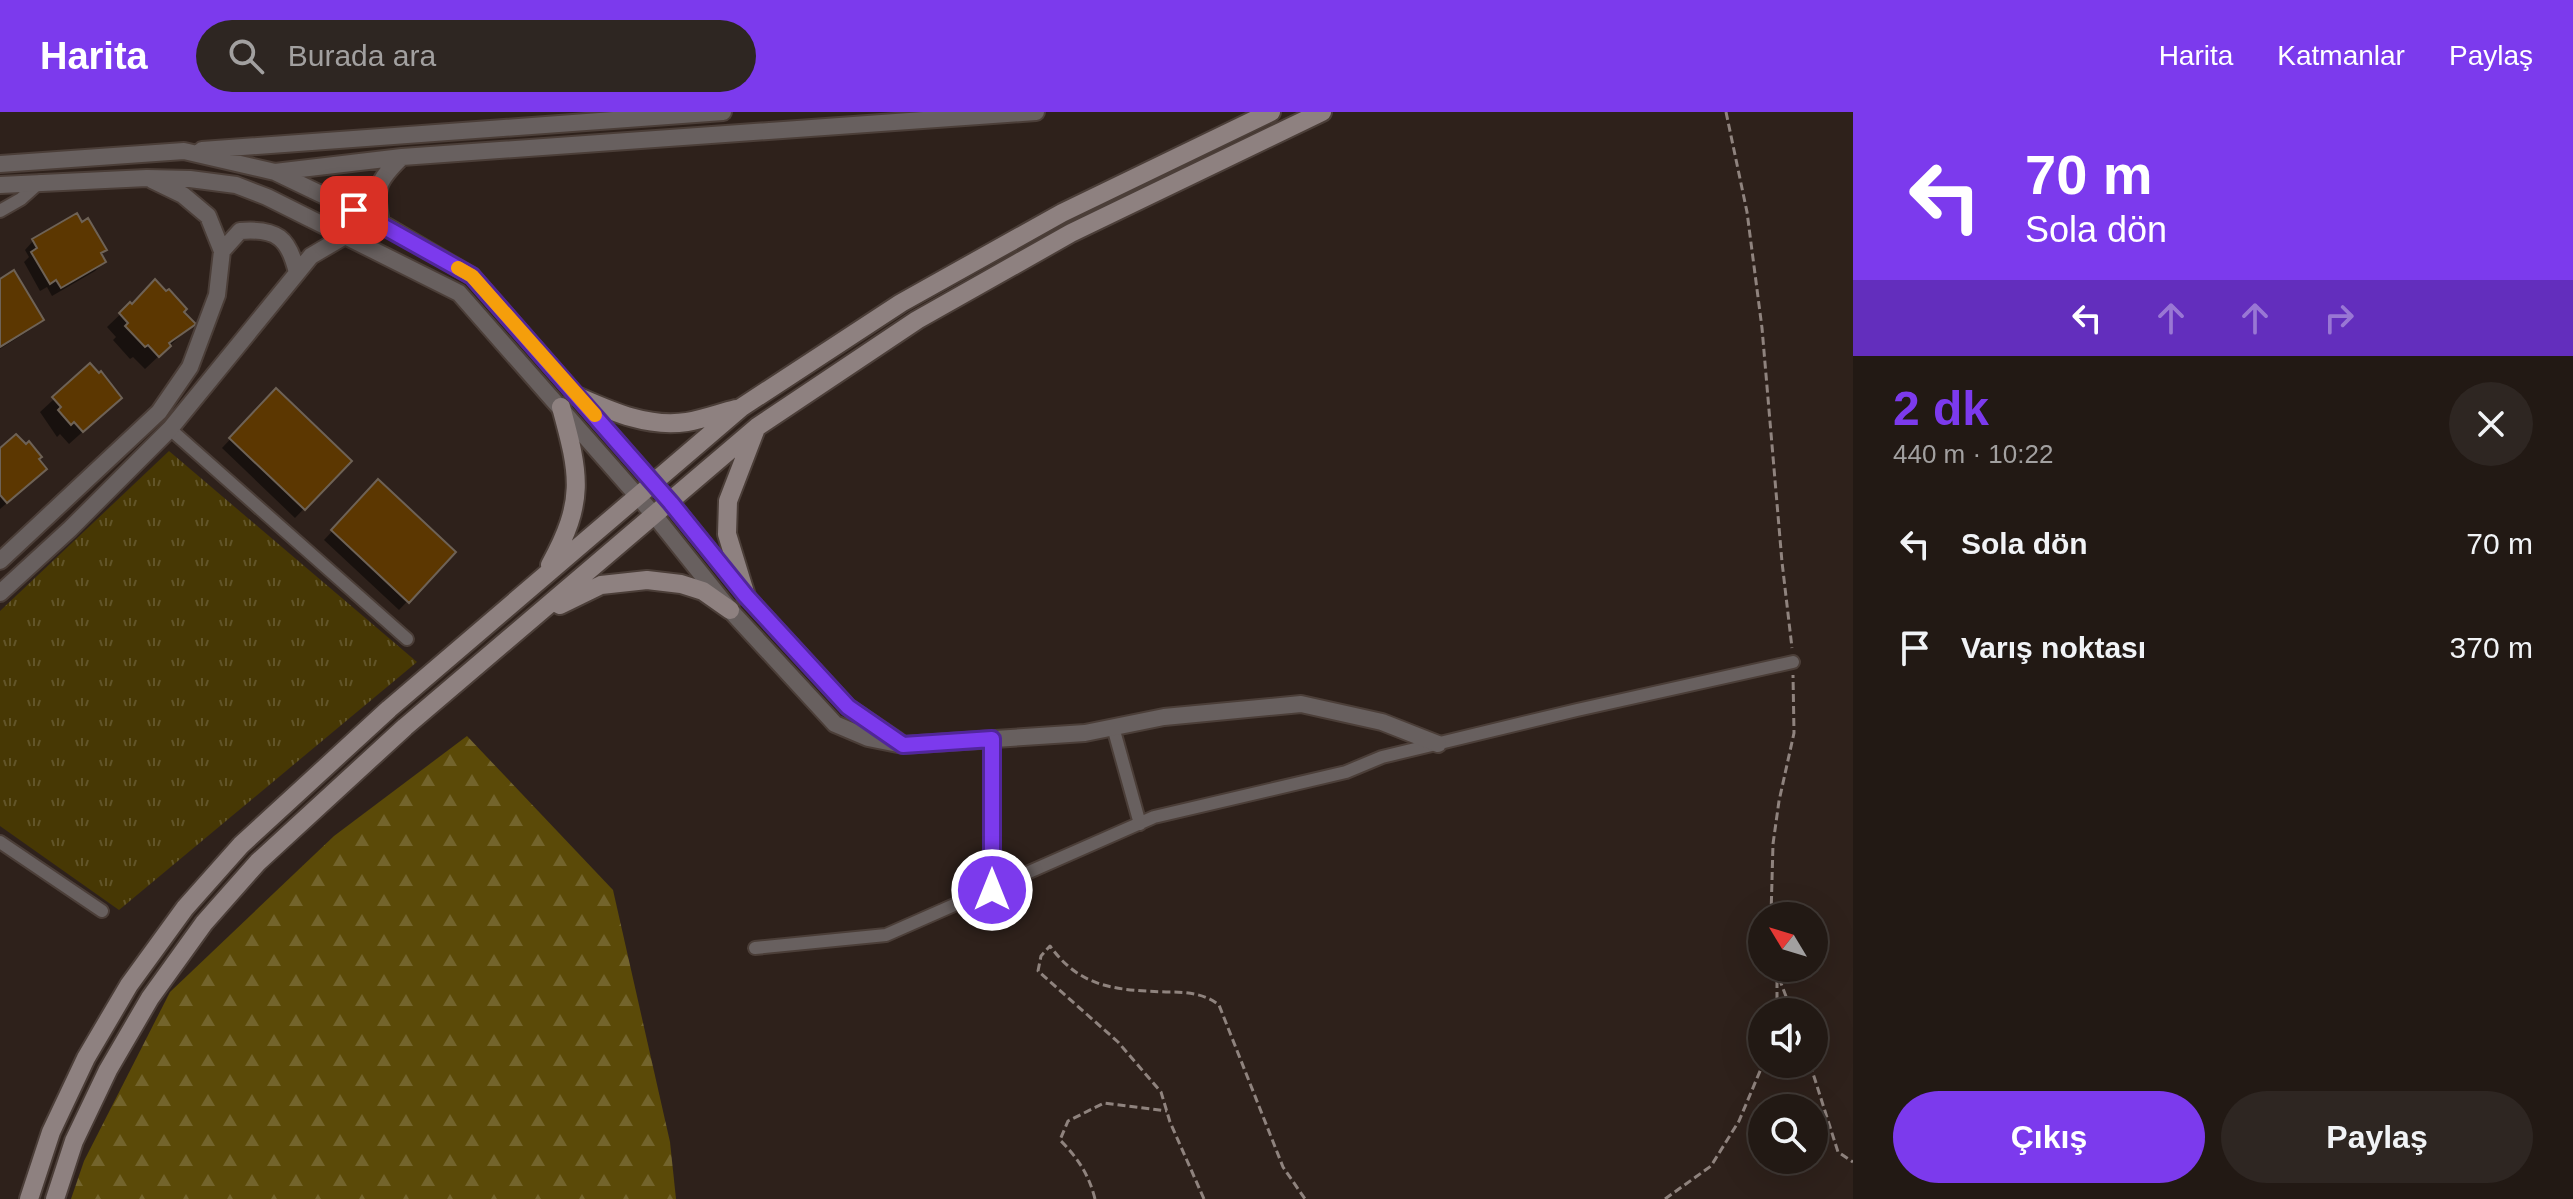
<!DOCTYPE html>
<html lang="tr">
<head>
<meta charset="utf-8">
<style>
  body { margin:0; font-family:Helvetica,sans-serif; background:#2e2622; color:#f1f3f6; height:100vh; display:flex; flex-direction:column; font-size:30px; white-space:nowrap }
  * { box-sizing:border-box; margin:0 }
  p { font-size:26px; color:#a2a0a0 }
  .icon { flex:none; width:44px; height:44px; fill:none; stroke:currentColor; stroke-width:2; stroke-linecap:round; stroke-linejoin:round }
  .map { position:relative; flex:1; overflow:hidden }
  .details { display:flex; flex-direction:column; background:#221914; width:720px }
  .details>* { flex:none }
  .guide { background:#7c3aed; color:#fff; overflow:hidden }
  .needle { width:52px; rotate:308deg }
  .fabs { position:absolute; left:1748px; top:790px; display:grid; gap:16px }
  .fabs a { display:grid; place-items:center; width:80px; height:80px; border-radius:50%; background:#221914; box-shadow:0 8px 32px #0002,0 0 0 2px #3f3834; font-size:40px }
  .pin { position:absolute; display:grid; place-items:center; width:68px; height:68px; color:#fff; margin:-34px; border-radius:16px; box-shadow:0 4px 12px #0006 }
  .me { position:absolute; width:88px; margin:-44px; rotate:0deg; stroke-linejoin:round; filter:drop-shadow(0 0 6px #0008) }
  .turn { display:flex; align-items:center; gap:28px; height:168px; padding:0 40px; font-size:36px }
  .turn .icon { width:104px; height:104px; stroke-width:2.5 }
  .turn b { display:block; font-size:56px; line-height:68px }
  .lanes { display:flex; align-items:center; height:76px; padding:0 40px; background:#0003; justify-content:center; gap:40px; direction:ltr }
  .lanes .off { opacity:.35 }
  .round { display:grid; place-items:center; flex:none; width:84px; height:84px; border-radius:42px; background:#2e2622 }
  .headline { display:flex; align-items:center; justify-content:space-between; height:136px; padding:0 40px }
  h1 { font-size:48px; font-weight:700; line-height:60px; color:#7c3aed }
  .button { display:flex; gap:16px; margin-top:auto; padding:16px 40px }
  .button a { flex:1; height:92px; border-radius:48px; background:#7c3aed; color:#fff; font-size:32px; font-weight:700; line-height:92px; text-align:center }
  .button a+a { background:#2e2622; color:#f1f3f6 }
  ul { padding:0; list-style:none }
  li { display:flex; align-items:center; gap:24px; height:104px; padding:0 40px }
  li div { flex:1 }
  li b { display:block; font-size:30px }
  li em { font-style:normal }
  header { display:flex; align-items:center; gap:48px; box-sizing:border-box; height:112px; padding:0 40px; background:#7c3aed; color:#fff }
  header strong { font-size:38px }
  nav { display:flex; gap:44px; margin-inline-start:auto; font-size:28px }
  .search { width:560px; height:72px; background:#2e2622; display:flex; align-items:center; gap:20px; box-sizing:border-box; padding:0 28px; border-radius:44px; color:#a2a0a0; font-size:30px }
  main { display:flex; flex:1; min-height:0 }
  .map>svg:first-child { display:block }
  .grass { fill:url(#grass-tufts) }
  .forest { fill:url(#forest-firs) }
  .shadow { fill:#0007 }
  .building { fill:#5c3701; stroke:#6e6256; stroke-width:2 }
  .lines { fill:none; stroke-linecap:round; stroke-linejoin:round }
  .minor-casing { stroke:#4b3e38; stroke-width:16 }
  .tertiary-casing { stroke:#4b3e38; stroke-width:20 }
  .secondary-casing { stroke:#4b3e38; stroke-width:22 }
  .path { stroke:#8f837e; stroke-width:3; stroke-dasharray:8 4; stroke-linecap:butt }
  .minor { stroke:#68605f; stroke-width:12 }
  .tertiary { stroke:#68605f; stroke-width:16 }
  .secondary { stroke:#8e8180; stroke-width:18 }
  .route-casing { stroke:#51269a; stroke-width:20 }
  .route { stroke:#7c3aed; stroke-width:14 }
  .slow { stroke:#f59e0b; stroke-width:14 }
</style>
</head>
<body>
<header>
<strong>Harita</strong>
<div class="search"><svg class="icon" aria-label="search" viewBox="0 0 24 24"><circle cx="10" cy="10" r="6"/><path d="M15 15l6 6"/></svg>Burada ara</div>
<nav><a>Harita</a><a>Katmanlar</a><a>Paylaş</a></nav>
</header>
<main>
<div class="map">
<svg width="1853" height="1087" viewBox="0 0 1853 1087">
  <defs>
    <pattern id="grass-tufts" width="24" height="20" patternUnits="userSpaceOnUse" patternTransform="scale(2)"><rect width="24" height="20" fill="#473804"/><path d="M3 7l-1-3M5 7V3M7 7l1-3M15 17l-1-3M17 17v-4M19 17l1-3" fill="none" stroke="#625529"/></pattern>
    <pattern id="forest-firs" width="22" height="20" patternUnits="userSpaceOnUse" patternTransform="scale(2)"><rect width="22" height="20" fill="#5b4a08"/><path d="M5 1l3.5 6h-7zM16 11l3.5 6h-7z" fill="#73642c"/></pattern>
  </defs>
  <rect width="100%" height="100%" fill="#2e211b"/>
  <path class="grass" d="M169 339 417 550 119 798 0 714V499Z"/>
  <path class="forest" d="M467 624 613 778 670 1030 676 1087H71L84 1049 170 880 334 724Z"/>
  <path class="shadow" d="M33 129 105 138 99 143 104 150 95 159 52 184 47 175 40 179 24 150 29 145 25 138Z
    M0 169 42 207 33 216 0 237Z
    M130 193 182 200 193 212 145 257 133 245 130 247 113 228 116 225 107 215Z
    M90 254 106 299 69 332 60 322 57 325 40 300Z
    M276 279 350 349 295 406 222 336Z
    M25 335 31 370 0 397V338Z
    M378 370 454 440 399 498 324 428Z"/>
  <path class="building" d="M77 101 82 110 88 106 107 138 101 141 106 150 61 176 56 168 50 172 31 140 37 136 32 127Z
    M14 158 44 208 0 235V167Z
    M155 167 166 179 169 177 187 197 184 200 196 212 169 231 171 234 159 245 148 233 145 235 125 214 128 211 119 201 130 190 132 192Z
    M90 251 99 261 101 259 122 286 83 320 74 310 71 313 58 298 61 295 52 285Z
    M276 276 352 349 305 398 229 326Z
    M16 322 26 332 29 329 42 345 39 347 47 357 7 391 0 383V336Z
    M378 367 456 440 409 491 331 418Z"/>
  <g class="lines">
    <defs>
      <path id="minor" d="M0 99 21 87 41 69
        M170 317 407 527
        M1113 615 1140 712
        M992 627V778
        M0 730 102 799
        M755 836 886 823 1154 705 1346 660 1382 645 1577 598 1793 550"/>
      <path id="tertiary" d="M202 38 723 0
        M0 52 184 39 275 60 381 111 472 164 671 391 746 484 848 595 898 629
        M275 60 402 45 1036 0
        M0 73 147 66 190 67 236 73 267 85 459 181 655 404 730 498 835 612 868 626 903 633 1085 621 1164 605 1301 592 1382 610 1438 632
        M381 111C374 76 377 69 402 45
        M222 139 240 119C277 116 289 126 297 161
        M0 449 159 300 190 255 217 183 222 139 208 104 183 83 152 68
        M0 481 70 417 170 317 311 144 345 124"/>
      <path id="secondary" d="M579 285C613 300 649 316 687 310 704 307 720 301 736 297
        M550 453C585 389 580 364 561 295
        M746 484 727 422 728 389 755 319
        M560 493 601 473 647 468 681 472 703 479 730 498
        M29 1087 51 1020 86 946 129 873 185 796 241 733 389 597 742 295 901 191 1062 101 1271 0
        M55 1087 74 1029 108 958 150 886 204 811 258 750 405 615 757 315 917 208 1071 121 1322 0"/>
    </defs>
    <use href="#minor" class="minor-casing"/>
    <use href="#tertiary" class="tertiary-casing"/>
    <use href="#secondary" class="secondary-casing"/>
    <path class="path" d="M1726 0 1747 100 1762 216 1782 450 1792 536
      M1771 804 1773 732 1779 689 1794 621 1793 563
      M1779 866 1792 900
      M1777 900V856
      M1810 952 1838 1040 1853 1050
      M1095 1087C1089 1063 1078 1046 1060 1028L1068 1009 1104 991 1167 999
      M1204 1087 1170 1010 1161 980 1118 930 1038 859 1041 844 1050 834C1081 877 1118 878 1166 880 1186 880 1204 881 1219 893L1283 1055 1305 1087
      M1665 1087 1711 1054 1739 1009 1763 952"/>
    <use href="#minor" class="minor"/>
    <use href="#tertiary" class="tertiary"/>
    <use href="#secondary" class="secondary"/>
  </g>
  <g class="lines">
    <defs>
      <path id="route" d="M354 98 472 164 671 391 746 484 848 595 903 633 992 627V778"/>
    </defs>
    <use href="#route" class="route-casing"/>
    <use href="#route" class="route"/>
    <path class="slow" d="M458 156 472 164 595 303"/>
  </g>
</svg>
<div class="fabs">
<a><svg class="needle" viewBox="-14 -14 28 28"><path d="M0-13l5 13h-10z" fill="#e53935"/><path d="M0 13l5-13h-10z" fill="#a2a0a0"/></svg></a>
<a><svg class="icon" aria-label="sound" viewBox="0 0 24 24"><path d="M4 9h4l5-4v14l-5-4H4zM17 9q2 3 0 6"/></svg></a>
<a><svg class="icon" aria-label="search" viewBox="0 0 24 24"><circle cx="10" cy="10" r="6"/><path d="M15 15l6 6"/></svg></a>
</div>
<div class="pin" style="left:354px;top:98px;background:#d93025"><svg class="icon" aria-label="arrive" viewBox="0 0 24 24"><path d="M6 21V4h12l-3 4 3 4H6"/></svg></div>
<svg class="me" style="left:992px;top:778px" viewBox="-20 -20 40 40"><circle r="17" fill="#7c3aed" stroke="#fff" stroke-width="3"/><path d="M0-11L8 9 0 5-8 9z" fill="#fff"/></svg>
</div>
<section class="details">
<div class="guide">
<div class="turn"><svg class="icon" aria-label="left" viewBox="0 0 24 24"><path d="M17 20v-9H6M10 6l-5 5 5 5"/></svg><div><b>70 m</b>Sola dön</div></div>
<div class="lanes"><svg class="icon" aria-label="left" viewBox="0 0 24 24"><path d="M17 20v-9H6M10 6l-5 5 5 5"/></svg><svg class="icon off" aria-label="ahead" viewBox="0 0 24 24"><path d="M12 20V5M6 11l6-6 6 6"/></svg><svg class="icon off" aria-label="ahead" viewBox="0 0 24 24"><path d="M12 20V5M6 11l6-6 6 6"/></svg><svg class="icon off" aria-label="right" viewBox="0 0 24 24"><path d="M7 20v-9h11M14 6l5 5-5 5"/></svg></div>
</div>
<div class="headline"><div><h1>2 dk</h1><p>440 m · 10:22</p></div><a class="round"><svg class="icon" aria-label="close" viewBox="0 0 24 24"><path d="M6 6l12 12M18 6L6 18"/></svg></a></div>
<ul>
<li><svg class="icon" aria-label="left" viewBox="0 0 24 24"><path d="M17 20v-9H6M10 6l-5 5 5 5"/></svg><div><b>Sola dön</b></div><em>70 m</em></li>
<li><svg class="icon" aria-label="arrive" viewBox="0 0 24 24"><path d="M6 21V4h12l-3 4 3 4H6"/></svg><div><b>Varış noktası</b></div><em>370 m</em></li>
</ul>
<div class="button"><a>Çıkış</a><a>Paylaş</a></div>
</section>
</main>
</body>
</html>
